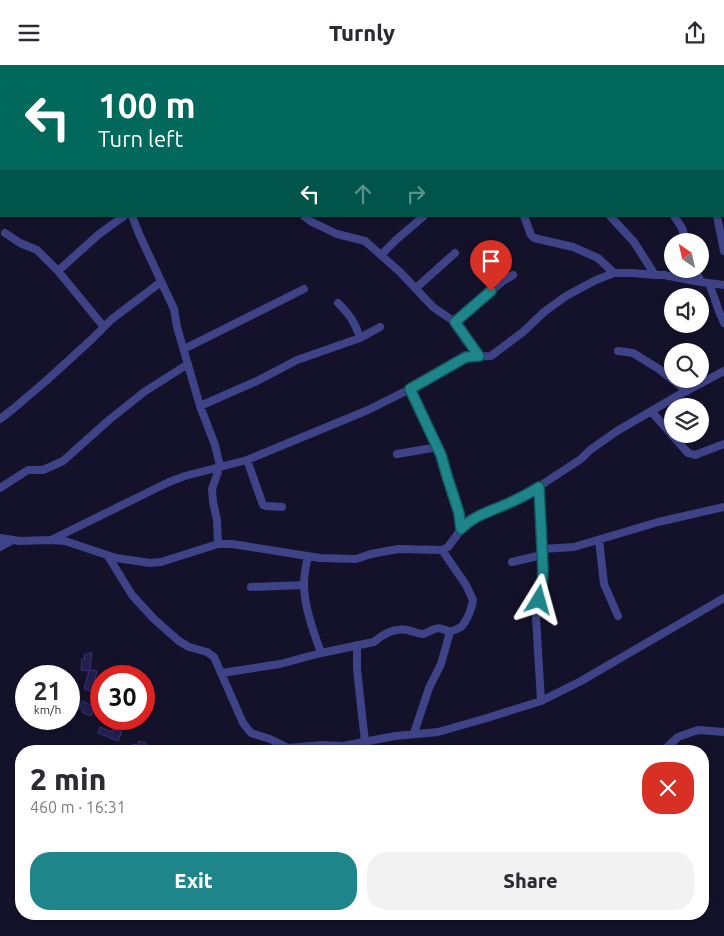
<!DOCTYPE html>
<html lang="en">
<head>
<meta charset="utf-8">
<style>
  body { margin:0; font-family:Ubuntu,sans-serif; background:#f2f2f3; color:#2b2b33; height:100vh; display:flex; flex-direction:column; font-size:19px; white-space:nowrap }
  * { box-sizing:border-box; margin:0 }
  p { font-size:16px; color:#7c7c81 }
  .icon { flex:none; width:28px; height:28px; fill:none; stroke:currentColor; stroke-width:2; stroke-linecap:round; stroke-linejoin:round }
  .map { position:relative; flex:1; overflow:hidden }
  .details { position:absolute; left:15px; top:680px; width:694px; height:175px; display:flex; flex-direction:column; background:#fff; border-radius:20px; box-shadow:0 1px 4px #0004 }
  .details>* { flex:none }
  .top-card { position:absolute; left:0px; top:0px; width:725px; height:152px; box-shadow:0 1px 4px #0004; background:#00695c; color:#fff; overflow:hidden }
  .needle { width:32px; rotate:326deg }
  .fabs { position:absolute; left:664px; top:168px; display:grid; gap:10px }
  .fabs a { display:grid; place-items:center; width:45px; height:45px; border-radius:50%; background:#fff; box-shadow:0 1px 4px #0004; font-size:25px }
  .speed { position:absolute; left:15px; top:600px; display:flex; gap:10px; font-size:25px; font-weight:700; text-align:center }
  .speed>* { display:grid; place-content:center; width:65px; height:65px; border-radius:50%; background:#fff; box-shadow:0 1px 4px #0004; line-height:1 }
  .speed small { font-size:12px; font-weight:400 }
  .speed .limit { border:8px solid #d22; background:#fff; color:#111 }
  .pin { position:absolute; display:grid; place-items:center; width:42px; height:42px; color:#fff; margin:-51px -21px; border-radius:50% 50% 50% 0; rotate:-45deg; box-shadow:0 0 5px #0007 }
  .pin .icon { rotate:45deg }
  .me { position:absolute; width:55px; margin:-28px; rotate:8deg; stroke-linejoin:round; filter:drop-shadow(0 0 4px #0008) }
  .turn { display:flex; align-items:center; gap:18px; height:105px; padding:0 15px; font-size:22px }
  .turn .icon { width:65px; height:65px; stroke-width:2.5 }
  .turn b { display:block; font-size:35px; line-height:42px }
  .lanes { display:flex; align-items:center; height:48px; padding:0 15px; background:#0003; justify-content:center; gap:25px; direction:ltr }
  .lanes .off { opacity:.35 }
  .round { display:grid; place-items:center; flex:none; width:52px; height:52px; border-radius:20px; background:#f2f2f3 }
  .headline { display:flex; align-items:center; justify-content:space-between; height:85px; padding:0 15px }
  h1 { font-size:30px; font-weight:800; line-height:38px }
  .button { display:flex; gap:10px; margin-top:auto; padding:10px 15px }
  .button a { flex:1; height:58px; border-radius:20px; background:#1e868b; color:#fff; font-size:20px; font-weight:800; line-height:58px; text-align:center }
  .button a+a { background:#f2f2f3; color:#2b2b33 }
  header { display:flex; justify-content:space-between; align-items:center; height:65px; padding:0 15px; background:#fff; font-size:22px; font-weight:800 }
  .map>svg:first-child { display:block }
  .building { fill:#231e4a; stroke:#383175 }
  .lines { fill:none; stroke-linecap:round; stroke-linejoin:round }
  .street { stroke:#3e4287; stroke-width:8 }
  .route-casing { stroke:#14575a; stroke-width:12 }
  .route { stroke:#1e868b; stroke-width:9 }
</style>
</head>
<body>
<header><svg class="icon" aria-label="menu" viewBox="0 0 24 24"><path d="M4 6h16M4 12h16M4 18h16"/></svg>Turnly<svg class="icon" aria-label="share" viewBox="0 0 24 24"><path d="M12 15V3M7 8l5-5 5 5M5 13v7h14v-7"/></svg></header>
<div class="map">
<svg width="724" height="871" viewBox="0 0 724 871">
  <rect width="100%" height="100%" fill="#13122a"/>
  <path class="building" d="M92 587 90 605 97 606 92 626 84 624 89 606 81 605 82 594H85L84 590Z
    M82 636 95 642 91 651 82 647 83 645 79 643Z
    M100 662 112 667 113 664 122 667 118 676 98 668Z
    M139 676 146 678 145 681 155 684V686H131L133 679 138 680Z"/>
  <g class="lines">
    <path class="street" d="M67 0 68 1
      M112 0 113 1
      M202 0V1
      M268 0 269 1
      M433 0V1
      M554 0V1
      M87 1 89 0
      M395 1 398 0
      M606 1 607 0
      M708 1 711 0
      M724 6V8
      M724 39V40
      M0 78 1 77
      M132 151 140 171 174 244 177 262 200 341 215 380 220 401 212 424 213 437 217 455 218 479
      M304 151 312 157 337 169 365 176 400 207 433 242 455 257 479 291
      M524 151 531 170 534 173 573 182 598 193 614 208
      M610 151 634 177 655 210
      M674 151 682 163 686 176
      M717 151 724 186
      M5 168 20 178 37 185 58 206 104 262
      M381 190 397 174 424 151
      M695 204 701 217
      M58 206 98 170 124 151
      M709 218 720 249 724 258
      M416 223 455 188
      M338 238C349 249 355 257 360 273
      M455 257 503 216 513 210
      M184 284 304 224
      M618 286 633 288 659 304 687 326
      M410 324 441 390 447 411 459 447 461 464
      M200 341 257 316 297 295 360 273 380 262
      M651 346 688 388 695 390 724 379
      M0 354 13 344 47 315 92 274 112 254 161 217
      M397 389 438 382
      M247 395 263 440 266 441 282 442
      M539 422 543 504 542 522 536 552 541 636
      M0 423 28 405H43L63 396 109 355 144 327 188 299
      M0 473 20 476 51 475 65 476 116 493 150 498 161 497 218 479H232L320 493 356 494 371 489 398 484 442 485 448 482 460 466 471 455 532 426 581 394 590 385 617 366 677 331 724 306
      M51 475 169 417 185 411 247 395 368 345 410 324 466 292 491 291 523 267 544 247 566 231 596 215 614 208H633L655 210H664L701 217 724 220
      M599 475 604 519 618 551
      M0 482 13 475
      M542 484 574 482 658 457 724 442
      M108 491 132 530 154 554 179 576 189 582 207 587 214 592 243 658 251 668 270 674 288 683 322 680 343 681 395 671 438 667 487 653 541 636 581 616 724 533
      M308 491C306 500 304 509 304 518 304 542 313 565 321 588L374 577C383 569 394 563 407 565 413 566 418 569 423 569 437 564 434 560 450 567 454 565 458 564 461 562 467 556 472 543 473 535L466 520 442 485
      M512 497 542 490
      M251 522 304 520
      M357 580V604L365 677
      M222 608 280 599 321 588
      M414 668 429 623 441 599 450 567
      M663 686 678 672 695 666 699 665 724 667"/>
  </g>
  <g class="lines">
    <defs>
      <path id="route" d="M491 226 455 257 479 291 466 292 410 324 441 390 447 411 459 448 461 464C473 451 491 446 507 439 518 434 529 429 539 422L543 504 542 522 539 535"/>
    </defs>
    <use href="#route" class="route-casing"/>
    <use href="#route" class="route"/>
  </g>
</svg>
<div class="fabs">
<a><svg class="needle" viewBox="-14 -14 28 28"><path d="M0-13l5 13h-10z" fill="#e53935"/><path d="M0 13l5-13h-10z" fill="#7c7c81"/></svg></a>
<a><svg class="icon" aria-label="sound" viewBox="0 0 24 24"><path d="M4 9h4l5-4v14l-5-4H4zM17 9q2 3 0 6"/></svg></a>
<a><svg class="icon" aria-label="search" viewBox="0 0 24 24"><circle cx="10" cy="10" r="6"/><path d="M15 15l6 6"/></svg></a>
<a><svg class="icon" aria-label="layers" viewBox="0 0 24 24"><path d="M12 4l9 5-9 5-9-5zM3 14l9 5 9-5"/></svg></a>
</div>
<div class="speed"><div>21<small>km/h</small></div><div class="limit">30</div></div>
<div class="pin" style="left:491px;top:226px;background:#d93025"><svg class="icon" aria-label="arrive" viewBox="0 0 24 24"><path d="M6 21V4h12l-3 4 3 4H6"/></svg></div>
<svg class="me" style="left:539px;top:535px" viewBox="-20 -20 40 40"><path d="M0-17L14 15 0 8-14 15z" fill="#1e868b" stroke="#fff" stroke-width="4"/></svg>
<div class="top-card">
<div class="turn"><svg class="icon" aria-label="left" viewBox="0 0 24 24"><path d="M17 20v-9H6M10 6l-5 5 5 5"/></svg><div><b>100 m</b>Turn left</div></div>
<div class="lanes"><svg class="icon" aria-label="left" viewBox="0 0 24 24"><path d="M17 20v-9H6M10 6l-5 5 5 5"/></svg><svg class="icon off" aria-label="ahead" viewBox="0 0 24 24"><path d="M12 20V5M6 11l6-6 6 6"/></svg><svg class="icon off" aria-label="right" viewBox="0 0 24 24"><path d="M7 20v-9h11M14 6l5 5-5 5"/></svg></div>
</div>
<section class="details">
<div class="headline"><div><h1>2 min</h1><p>460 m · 16:31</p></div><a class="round" style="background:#d93025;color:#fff"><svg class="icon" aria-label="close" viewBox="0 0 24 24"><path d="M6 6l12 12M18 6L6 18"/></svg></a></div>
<div class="button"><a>Exit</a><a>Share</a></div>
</section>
</div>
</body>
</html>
